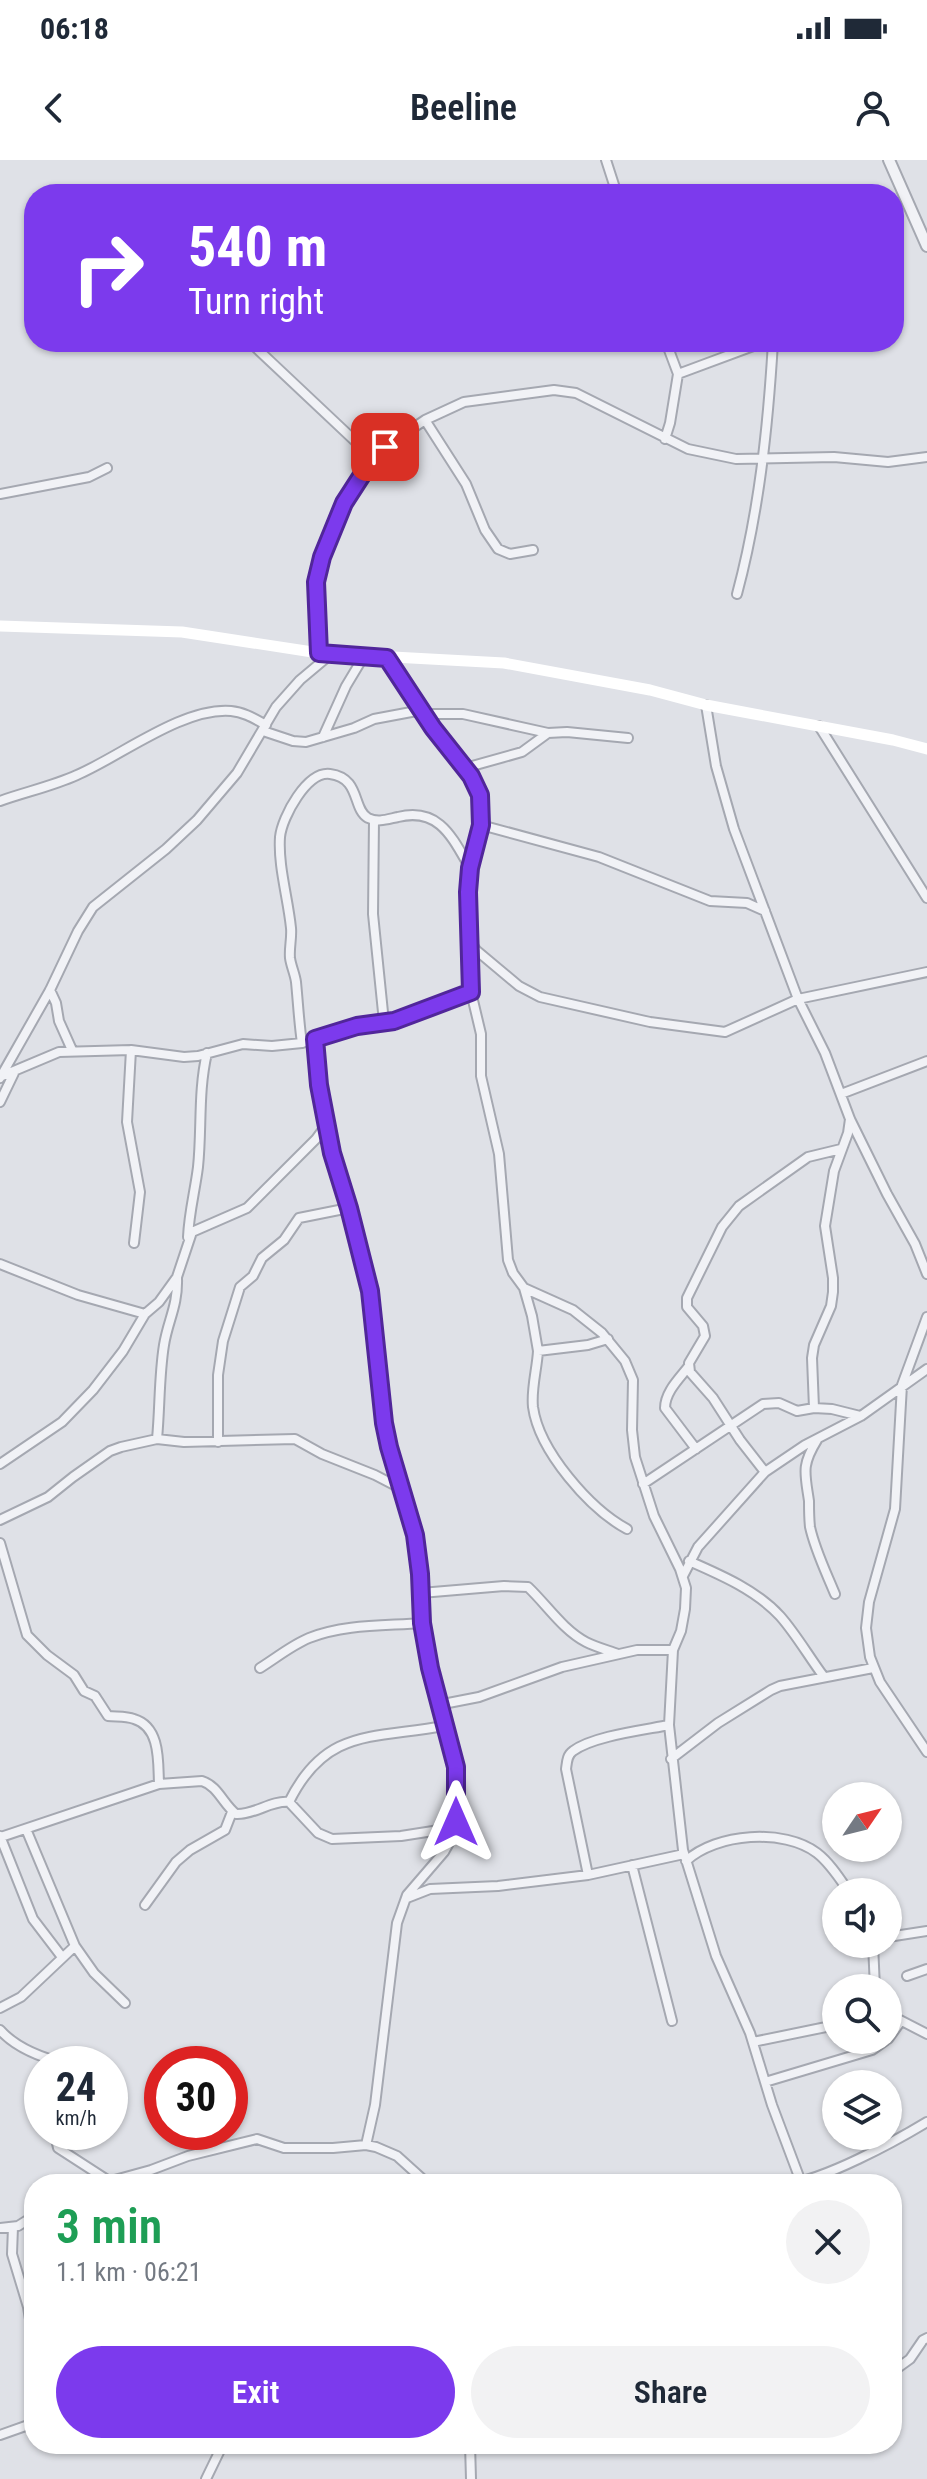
<!DOCTYPE html>
<html lang="en">
<head>
<meta charset="utf-8">
<style>
  body { margin:0; font-family:"Roboto Condensed",sans-serif; background:#f2f2f3; color:#1f2937; height:100vh; display:flex; flex-direction:column; font-size:30px; white-space:nowrap }
  * { box-sizing:border-box; margin:0 }
  p { font-size:26px; color:#747a83 }
  .icon { flex:none; width:44px; height:44px; fill:none; stroke:currentColor; stroke-width:2; stroke-linecap:round; stroke-linejoin:round }
  .map { position:relative; flex:1; overflow:hidden }
  .sheet { position:absolute; left:24px; top:2014px; width:878px; height:280px; display:flex; flex-direction:column; background:#fff; border-radius:32px; box-shadow:0 2px 6px #0004 }
  .sheet>* { flex:none }
  .hud { position:absolute; left:24px; top:24px; width:880px; height:168px; border-radius:32px; box-shadow:0 2px 6px #0004; background:#7c3aed; color:#fff; overflow:hidden }
  .needle { width:52px; rotate:55deg }
  .buttons { position:absolute; left:822px; top:1622px; display:grid; gap:16px }
  .buttons a { display:grid; place-items:center; width:80px; height:80px; border-radius:50%; background:#fff; box-shadow:0 2px 6px #0004; font-size:40px }
  .speed { position:absolute; left:24px; top:1886px; display:flex; gap:16px; font-size:40px; font-weight:700; text-align:center }
  .speed>* { display:grid; place-content:center; width:104px; height:104px; border-radius:50%; background:#fff; box-shadow:0 2px 6px #0004; line-height:1 }
  .speed small { font-size:20px; font-weight:400 }
  .speed .limit { border:12px solid #d22; background:#fff; color:#111 }
  .pin { position:absolute; display:grid; place-items:center; width:68px; height:68px; color:#fff; margin:-34px; border-radius:16px; box-shadow:0 4px 12px #0006 }
  .me { position:absolute; width:88px; margin:-44px; rotate:0deg; stroke-linejoin:round; filter:drop-shadow(0 0 6px #0008) }
  .turn { display:flex; align-items:center; gap:28px; height:168px; padding:0 32px; font-size:36px }
  .turn .icon { width:104px; height:104px; stroke-width:2.5 }
  .turn b { display:block; font-size:56px; line-height:68px }
  .round { display:grid; place-items:center; flex:none; width:84px; height:84px; border-radius:42px; background:#f2f2f3 }
  .summary { display:flex; align-items:center; justify-content:space-between; height:136px; padding:0 32px }
  h1 { font-size:48px; font-weight:600; line-height:60px; color:#1e9e55 }
  .primary-button { display:flex; gap:16px; margin-top:auto; padding:16px 32px }
  .primary-button a { flex:1; height:92px; border-radius:48px; background:#7c3aed; color:#fff; font-size:32px; font-weight:600; line-height:92px; text-align:center }
  .primary-button a+a { background:#f2f2f3; color:#1f2937 }
  .status { display:flex; justify-content:space-between; align-items:center; height:56px; padding:0 40px; background:#fff; direction:ltr }
  .status svg { height:22px; fill:currentColor }
  header { display:flex; justify-content:space-between; align-items:center; height:104px; padding:0 32px; background:#fff; font-size:36px; font-weight:600 }
  .map>svg:first-child { display:block }
  .lines { fill:none; stroke-linecap:round; stroke-linejoin:round }
  .minor-casing { stroke:#a5a8b1; stroke-width:12 }
  .tertiary-casing { stroke:#a5a8b1; stroke-width:14 }
  .minor { stroke:#f1f2f6; stroke-width:8 }
  .tertiary { stroke:#f1f2f6; stroke-width:10 }
  .secondary { stroke:#fff; stroke-width:11 }
  .route-casing { stroke:#51269a; stroke-width:20 }
  .route { stroke:#7c3aed; stroke-width:14 }
</style>
</head>
<body>
<div class="status"><b>06:18</b><svg viewBox="0 0 49 12"><path d="M0 12V9h3v3zM5 12V6h3v6zM10 12V3h3v9zM15 12V0h3v12zM26 1h20v11H26zM47 4h2v5h-2z"/></svg></div>
<header><svg class="icon" aria-label="back" viewBox="0 0 24 24"><path d="M15 5l-7 7 7 7"/></svg>Beeline<svg class="icon" aria-label="person" viewBox="0 0 24 24"><circle cx="12" cy="8" r="4"/><path d="M4 21q1-7 8-7t8 7"/></svg></header>
<div class="map">
<svg width="927" height="2319" viewBox="0 0 927 2319">
  <rect width="100%" height="100%" fill="#dfe1e7"/>
  <g class="lines">
    <defs>
      <path id="minor" d="M606 0 617 34
        M252 184 373 298
        M678 214 764 182
        M425 260 466 324 485 370 498 389 510 394 533 390
        M665 279 670 263 678 214 666 182
        M0 334 89 317 107 308
        M737 434C759 352 768 267 773 182
        M319 493 316 422 322 397 344 343 373 298 385 287 425 260 464 242 554 230 576 233 688 289 736 299 834 297 888 302 927 297
        M387 498 433 568 471 616 480 635 481 665 470 708 468 732 471 832 481 874V916L499 994 508 1100 513 1113 524 1128 573 1150 602 1173 625 1201 633 1220 632 1270 635 1297 654 1356 680 1409 686 1428 685 1449 681 1471 673 1490 669 1565 683 1690 716 1796 750 1873 772 1945 801 2022
        M706 545 716 606 734 669 798 839 825 893 850 959 887 1034 915 1084 927 1114
        M424 554H463L548 573
        M819 566 927 738
        M263 571 293 581 306 582 354 568 374 559 422 550
        M323 577 346 526 364 496
        M465 608 522 592 548 573 567 572 628 578
        M0 641C25 632 53 626 77 615 121 596 183 547 231 551 244 552 255 559 266 565
        M374 660 373 754 384 862
        M481 665 599 697 710 741 747 743 765 751
        M470 781 476 790 519 826 540 837 650 862 725 872 798 839 927 812
        M50 830 56 843 59 861 72 890
        M315 879 319 925 332 993 349 1048 370 1131 389 1287 415 1375 420 1414 422 1463 430 1508 456 1607V1662L454 1674 444 1692 407 1735 397 1763 375 1945 366 1985
        M302 883C299 863 298 842 296 822 295 814 291 806 290 798 289 788 292 778 291 768 288 738 278 706 280 677 282 657 307 611 330 614 361 618 352 649 368 658 378 663 388 659 398 657 439 647 452 677 470 708
        M131 890 127 962 140 1032 134 1083
        M2 916 59 892 131 890 184 897 198 896 243 884 272 886 302 883 357 866 394 861 471 832
        M0 918 50 830 78 771 93 747 166 689 197 660 237 613 276 547 300 520 331 494
        M841 934 927 901
        M0 942 14 913
        M188 1077C189 1053 195 1031 198 1007 202 969 198 931 207 893
        M0 1104 78 1135 145 1154
        M524 1128 532 1156 538 1191
        M927 1157 902 1225 895 1349 869 1442 866 1468 870 1497 880 1522 927 1592
        M608 1179 588 1185 538 1191C537 1209 531 1229 533 1247 539 1291 590 1349 627 1369
        M689 1206C679 1219 665 1232 665 1248L696 1289
        M814 1248 812 1198 814 1185 831 1146 833 1132V1118L825 1066 834 1011 848 973 850 959
        M157 1279C160 1248 159 1216 164 1185 168 1160 178 1146 177 1118
        M817 1280C801 1306 805 1313 809 1341 809 1350 809 1358 810 1367 815 1390 826 1412 835 1434
        M218 1282V1215L223 1181 240 1127 253 1116 262 1098 284 1080 299 1058 349 1048
        M0 1304 62 1262 93 1230 123 1191 145 1154 159 1142 177 1117 192 1072 247 1048 316 979 327 964
        M765 1312 740 1280 713 1238 690 1212 689 1203 705 1176 703 1166 687 1147V1138L722 1067 739 1046 808 997 841 989
        M643 1324 763 1244 779 1243 797 1251 814 1248 832 1249 860 1256
        M0 1360 48 1337 73 1317 110 1291 121 1287 157 1279 184 1282 295 1279 322 1294 375 1315 400 1328
        M0 1383 27 1475 47 1495 74 1515 84 1531 95 1536 108 1556C116 1557 126 1556 134 1559 161 1567 158 1603 159 1624
        M689 1401C721 1415 756 1430 780 1456 796 1474 809 1497 824 1517
        M683 1416 698 1387 765 1312 805 1285 861 1256 927 1209
        M421 1433 504 1426 528 1427C547 1445 563 1470 586 1482 596 1487 607 1490 618 1494
        M260 1508C276 1498 292 1485 309 1478 345 1464 384 1466 422 1463
        M438 1545 479 1537 562 1507 637 1490H673
        M671 1599 718 1563 771 1530 780 1526 873 1508
        M289 1642C326 1567 374 1579 444 1566
        M26 1669 75 1786 94 1813 125 1843
        M0 1676 33 1759 62 1797
        M1 1677 159 1624 202 1621C218 1626 223 1644 236 1654 255 1655 271 1640 289 1642L318 1673 332 1679 401 1676 433 1671 456 1662
        M686 1701C716 1673 784 1668 817 1693 830 1703 840 1719 849 1732
        M632 1705 672 1861
        M588 1715 566 1609C567 1602 567 1595 573 1591 593 1576 644 1570 669 1565
        M407 1738 430 1729 498 1726 588 1715 684 1694
        M145 1745 176 1702 190 1690 225 1670 232 1652
        M888 1777 927 1771
        M873 1784 875 1828
        M907 1816 927 1809
        M0 1848 21 1837 75 1786
        M888 1860 898 1859 927 1874
        M0 1870C17 1889 42 1898 67 1904
        M888 1879 901 1861
        M753 1882 836 1865
        M765 1922 872 1890 886 1880
        M58 1972 56 1979 58 1988 109 2021
        M100 2024 151 2010 188 1996 257 1979 284 1988H333L366 1985 376 1987 397 1996 428 2024
        M787 2024C824 2020 894 1982 927 1962
        M13 2067 12 2094 28 2147 34 2184
        M0 2068 18 2066 34 2056
        M892 2212 910 2199 923 2180 927 2178
        M0 2275 34 2263
        M470 2284 471 2319
        M206 2319 223 2284"/>
      <path id="tertiary" d="M889 0 927 86"/>
    </defs>
    <use href="#minor" class="minor-casing"/>
    <use href="#tertiary" class="tertiary-casing"/>
    <use href="#minor" class="minor"/>
    <use href="#tertiary" class="tertiary"/>
    <path class="secondary" d="M0 466 182 472 319 493 504 503 650 530 706 545 893 580 927 589"/>
  </g>
  <g class="lines">
    <defs>
      <path id="route" d="M385 287 373 298 344 343 322 397 316 422 319 493 387 498 433 568 471 616 480 635 481 665 470 708 468 732 471 832 394 861 357 866 315 879 319 925 332 993 349 1048 370 1131 384 1263 389 1287 415 1375 420 1414 422 1463 430 1508 456 1607V1662"/>
    </defs>
    <use href="#route" class="route-casing"/>
    <use href="#route" class="route"/>
  </g>
</svg>
<div class="buttons">
<a><svg class="needle" viewBox="-14 -14 28 28"><path d="M0-13l5 13h-10z" fill="#e53935"/><path d="M0 13l5-13h-10z" fill="#747a83"/></svg></a>
<a><svg class="icon" aria-label="sound" viewBox="0 0 24 24"><path d="M4 9h4l5-4v14l-5-4H4zM17 9q2 3 0 6"/></svg></a>
<a><svg class="icon" aria-label="search" viewBox="0 0 24 24"><circle cx="10" cy="10" r="6"/><path d="M15 15l6 6"/></svg></a>
<a><svg class="icon" aria-label="layers" viewBox="0 0 24 24"><path d="M12 4l9 5-9 5-9-5zM3 14l9 5 9-5"/></svg></a>
</div>
<div class="speed"><div>24<small>km/h</small></div><div class="limit">30</div></div>
<div class="pin" style="left:385px;top:287px;background:#d93025"><svg class="icon" aria-label="arrive" viewBox="0 0 24 24"><path d="M6 21V4h12l-3 4 3 4H6"/></svg></div>
<svg class="me" style="left:456px;top:1662px" viewBox="-20 -20 40 40"><path d="M0-17L14 15 0 8-14 15z" fill="#7c3aed" stroke="#fff" stroke-width="4"/></svg>
<div class="hud">
<div class="turn"><svg class="icon" aria-label="right" viewBox="0 0 24 24"><path d="M7 20v-9h11M14 6l5 5-5 5"/></svg><div><b>540 m</b>Turn right</div></div>
</div>
<section class="sheet">
<div class="summary"><div><h1>3 min</h1><p>1.1 km · 06:21</p></div><a class="round"><svg class="icon" aria-label="close" viewBox="0 0 24 24"><path d="M6 6l12 12M18 6L6 18"/></svg></a></div>
<div class="primary-button"><a>Exit</a><a>Share</a></div>
</section>
</div>
</body>
</html>
